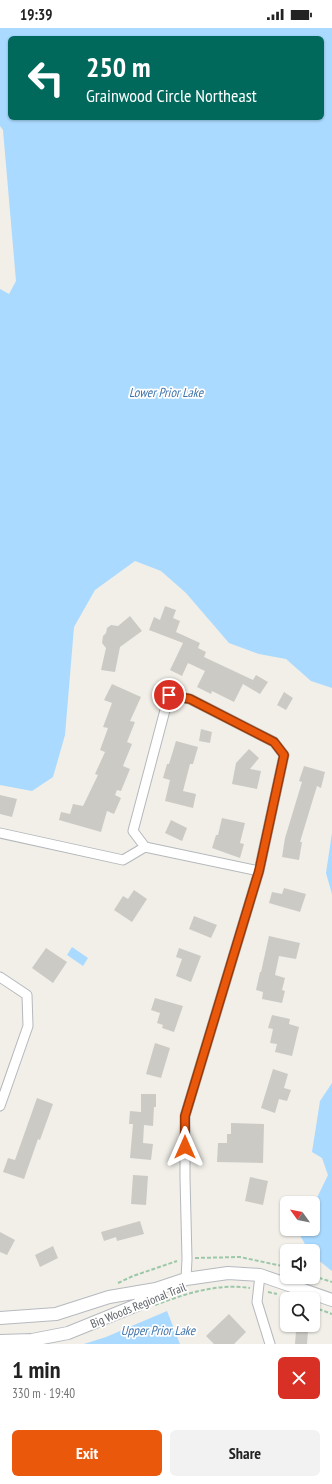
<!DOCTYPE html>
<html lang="en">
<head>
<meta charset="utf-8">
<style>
  body { margin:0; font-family:"PT Sans Narrow",sans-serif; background:#f2f2f2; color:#222; height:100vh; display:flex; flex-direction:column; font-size:15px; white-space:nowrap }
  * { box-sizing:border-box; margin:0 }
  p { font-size:13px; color:#767676 }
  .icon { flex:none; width:22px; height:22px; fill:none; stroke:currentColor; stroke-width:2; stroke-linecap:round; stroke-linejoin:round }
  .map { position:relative; height:1316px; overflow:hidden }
  .panel { display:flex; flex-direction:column; background:#fff; flex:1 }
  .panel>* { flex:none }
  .banner { position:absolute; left:8px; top:8px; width:316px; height:84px; border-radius:6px; box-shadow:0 1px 3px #0004; background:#00695c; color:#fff; overflow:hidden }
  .needle { width:26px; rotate:303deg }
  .tools { position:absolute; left:280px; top:1168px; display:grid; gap:8px }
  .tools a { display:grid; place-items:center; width:40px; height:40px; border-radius:6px; background:#fff; box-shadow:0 1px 3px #0004; font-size:20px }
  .pin { position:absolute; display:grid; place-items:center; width:34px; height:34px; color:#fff; margin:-17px; border:2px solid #fff; border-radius:50%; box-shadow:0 1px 4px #0007 }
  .me { position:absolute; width:44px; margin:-22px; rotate:0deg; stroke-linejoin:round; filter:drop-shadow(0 0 3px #0008) }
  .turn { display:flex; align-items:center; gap:14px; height:84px; padding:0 12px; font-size:18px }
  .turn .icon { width:52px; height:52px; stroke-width:2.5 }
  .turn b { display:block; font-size:28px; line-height:34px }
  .round { display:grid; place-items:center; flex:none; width:42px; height:42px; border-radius:6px; background:#f2f2f2 }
  .summary { display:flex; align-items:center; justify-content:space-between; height:68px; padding:0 12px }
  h1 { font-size:24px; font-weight:600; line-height:30px }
  .action { display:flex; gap:8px; margin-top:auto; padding:8px 12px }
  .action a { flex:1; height:46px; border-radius:6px; background:#ea580c; color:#fff; font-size:16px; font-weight:600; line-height:46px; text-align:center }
  .action a+a { background:#f2f2f2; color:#222 }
  .status { display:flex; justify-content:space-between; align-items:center; height:28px; padding:0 20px; background:#fff; direction:ltr }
  .status svg { height:11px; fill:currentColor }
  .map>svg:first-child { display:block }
  .water { fill:#aadaff; fill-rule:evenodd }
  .building { fill:#cccac5 }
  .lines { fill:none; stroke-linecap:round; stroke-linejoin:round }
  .minor-casing { stroke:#b5b8bc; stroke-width:11 }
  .secondary-casing { stroke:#b6babf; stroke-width:14 }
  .path { stroke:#9cc7a9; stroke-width:2; stroke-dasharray:4 2; stroke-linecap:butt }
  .minor { stroke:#fff; stroke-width:9 }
  .secondary { stroke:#fff; stroke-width:12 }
  .route-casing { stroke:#983908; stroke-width:10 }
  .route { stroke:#ea580c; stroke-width:7 }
  .labels { text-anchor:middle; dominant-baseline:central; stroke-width:3.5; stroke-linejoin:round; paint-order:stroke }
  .street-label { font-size:12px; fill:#5f6368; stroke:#fff }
  .water-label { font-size:13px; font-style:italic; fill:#4174aa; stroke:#fff }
</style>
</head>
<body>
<div class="status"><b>19:39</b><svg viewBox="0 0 49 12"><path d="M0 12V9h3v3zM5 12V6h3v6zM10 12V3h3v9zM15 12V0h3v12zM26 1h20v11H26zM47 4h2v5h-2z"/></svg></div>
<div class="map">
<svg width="332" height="1316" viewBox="0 0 332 1316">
  <rect width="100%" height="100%" fill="#f1efe8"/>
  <path class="water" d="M0 0H332V660L311 653 286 631 259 626 229 615 186 565 161 543 135 533 95 562 74 599 65 707 53 749 32 763 0 757V261L9 266 16 253 3 102 0 98ZM10 10H322V90H10Z
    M332 805V866L326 845Z
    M72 919 88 930 83 938 67 927Z
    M332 1055V1243L313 1228V1223H309L298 1204 300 1201H313V1178L328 1147 322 1130 312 1124 320 1073Z
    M167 1283 180 1316H84L106 1309Z"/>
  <path class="building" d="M165 578 176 582 173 590 180 593 176 604 200 615 198 620 206 624 204 629 253 652 256 647 268 654 260 666 243 656 234 674 212 663 211 666 197 659 205 643 188 635 182 648 170 642 183 615 149 602 154 589 160 592Z
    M130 588 142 603 120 619 115 644 101 642 106 620 102 615 103 608 106 605 107 600 111 597 118 598Z
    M112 656 141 669 130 693 135 694 127 714 132 716 123 738 130 741 121 763 117 762 115 767 121 770 114 786 107 783 101 804 59 792 61 784 70 786 73 776 83 778 98 747 95 746 105 724 100 722 108 700 103 699 112 675 104 672Z
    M284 664 293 670 286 682 277 677Z
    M201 701 212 704 210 715 199 713Z
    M176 713 198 719 193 736H190L183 763 196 766 193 780 165 773 170 752 163 750 167 736H169Z
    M249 721 259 730 250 741 261 743 257 761 232 756 236 735Z
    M304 738 325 744 321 760 317 758 300 814H302L299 832 282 829 285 810 302 754 299 753Z
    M0 767 17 771 12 789 0 786Z
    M222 790 245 795 240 815 244 816 240 830 212 820 216 807H218Z
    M171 792 187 800 182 813 165 805Z
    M284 860 306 866 300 884 269 875 272 864 282 866Z
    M134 862 147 871 132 894 114 882 123 868 128 871Z
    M194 888 217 897 211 910 189 901Z
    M269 908 300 915 296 931 279 928 275 947 285 950 282 962 285 963 282 975 262 971 263 964 256 962 260 944H261Z
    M46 920 67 934 53 955 32 940Z
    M179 920 201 928 191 954 176 948 182 931 176 929Z
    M155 970 183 978 174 1004 162 1000 163 997 157 995 160 985 151 982Z
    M272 987 290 991 289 996 299 999 292 1028 275 1024 277 1016 270 1015 273 1001 268 1000Z
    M155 1015 170 1020 161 1050 146 1046Z
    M273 1041 288 1046 284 1060 291 1062 287 1073 279 1071 275 1085 261 1080Z
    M141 1066H156V1079H154L153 1098 144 1097 143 1115 153 1116 151 1132 130 1130 133 1096H129L130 1083 141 1084Z
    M37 1070 53 1076 40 1112 38 1111 24 1151 3 1144 8 1130 15 1132Z
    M231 1095 264 1096 263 1135 217 1134 218 1115H227V1106H231Z
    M133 1147 148 1148 146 1177 131 1176Z
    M250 1149 268 1153 263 1177 245 1173Z
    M140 1193 144 1206 117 1213 116 1209 104 1213 101 1204Z
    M0 1204 15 1212 7 1227 0 1224Z
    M53 1218 58 1230 40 1239 35 1227Z
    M229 1286 246 1304 234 1316H214L206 1308Z
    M296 1303 308 1304 307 1316H295Z"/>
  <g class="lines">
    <defs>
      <path id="minor" d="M0 805 123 832 145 819 259 843
        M145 819 133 803 169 667 190 671 274 714 284 727 259 843 185 1088V1150L187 1231 186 1251
        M0 949 27 967 28 998 0 1078
        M260 1247 257 1274 270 1316"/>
      <path id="secondary" d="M0 1290 56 1286 109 1269 156 1261 186 1251 228 1245 260 1247 332 1272
        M0 1313 32 1312 68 1305 137 1277 155 1262"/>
    </defs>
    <use href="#minor" class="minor-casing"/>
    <use href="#secondary" class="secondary-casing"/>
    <path class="path" d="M195 1230 240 1229 287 1239
      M313 1248 332 1254
      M118 1255 133 1248 177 1233
      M268 1264 277 1266
      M155 1277C185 1266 217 1255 250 1260
      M313 1279 332 1286"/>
    <use href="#minor" class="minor"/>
    <use href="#secondary" class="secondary"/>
  </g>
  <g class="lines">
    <defs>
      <path id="route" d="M169 667 190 671 274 714 284 727 259 843 185 1088V1119"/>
    </defs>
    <use href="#route" class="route-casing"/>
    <use href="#route" class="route"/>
  </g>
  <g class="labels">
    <g class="street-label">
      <text transform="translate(138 1277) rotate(-22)">Big Woods Regional Trail</text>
    </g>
    <g class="water-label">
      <text x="166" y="364">Lower Prior Lake</text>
      <text x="158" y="1302">Upper Prior Lake</text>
    </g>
  </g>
</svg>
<div class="tools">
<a><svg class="needle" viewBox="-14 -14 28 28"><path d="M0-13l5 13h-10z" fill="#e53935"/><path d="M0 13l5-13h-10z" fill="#767676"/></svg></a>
<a><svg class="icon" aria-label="sound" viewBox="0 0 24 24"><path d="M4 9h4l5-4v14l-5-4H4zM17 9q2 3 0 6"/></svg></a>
<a><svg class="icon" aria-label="search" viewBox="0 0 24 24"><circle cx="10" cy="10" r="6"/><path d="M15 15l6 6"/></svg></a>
</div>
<div class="pin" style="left:169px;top:667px;background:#d93025"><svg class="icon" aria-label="arrive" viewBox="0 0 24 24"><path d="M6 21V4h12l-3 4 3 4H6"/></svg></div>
<svg class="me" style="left:185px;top:1119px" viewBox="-20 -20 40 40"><path d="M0-17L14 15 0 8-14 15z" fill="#ea580c" stroke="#fff" stroke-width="4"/></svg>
<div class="banner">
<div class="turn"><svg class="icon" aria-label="left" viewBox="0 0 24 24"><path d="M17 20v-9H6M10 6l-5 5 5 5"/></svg><div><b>250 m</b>Grainwood Circle Northeast</div></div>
</div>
</div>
<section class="panel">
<div class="summary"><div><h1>1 min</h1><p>330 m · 19:40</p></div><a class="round" style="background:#d93025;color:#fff"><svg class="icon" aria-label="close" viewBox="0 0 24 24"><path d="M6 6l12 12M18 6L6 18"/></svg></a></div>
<div class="action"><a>Exit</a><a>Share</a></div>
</section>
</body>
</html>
